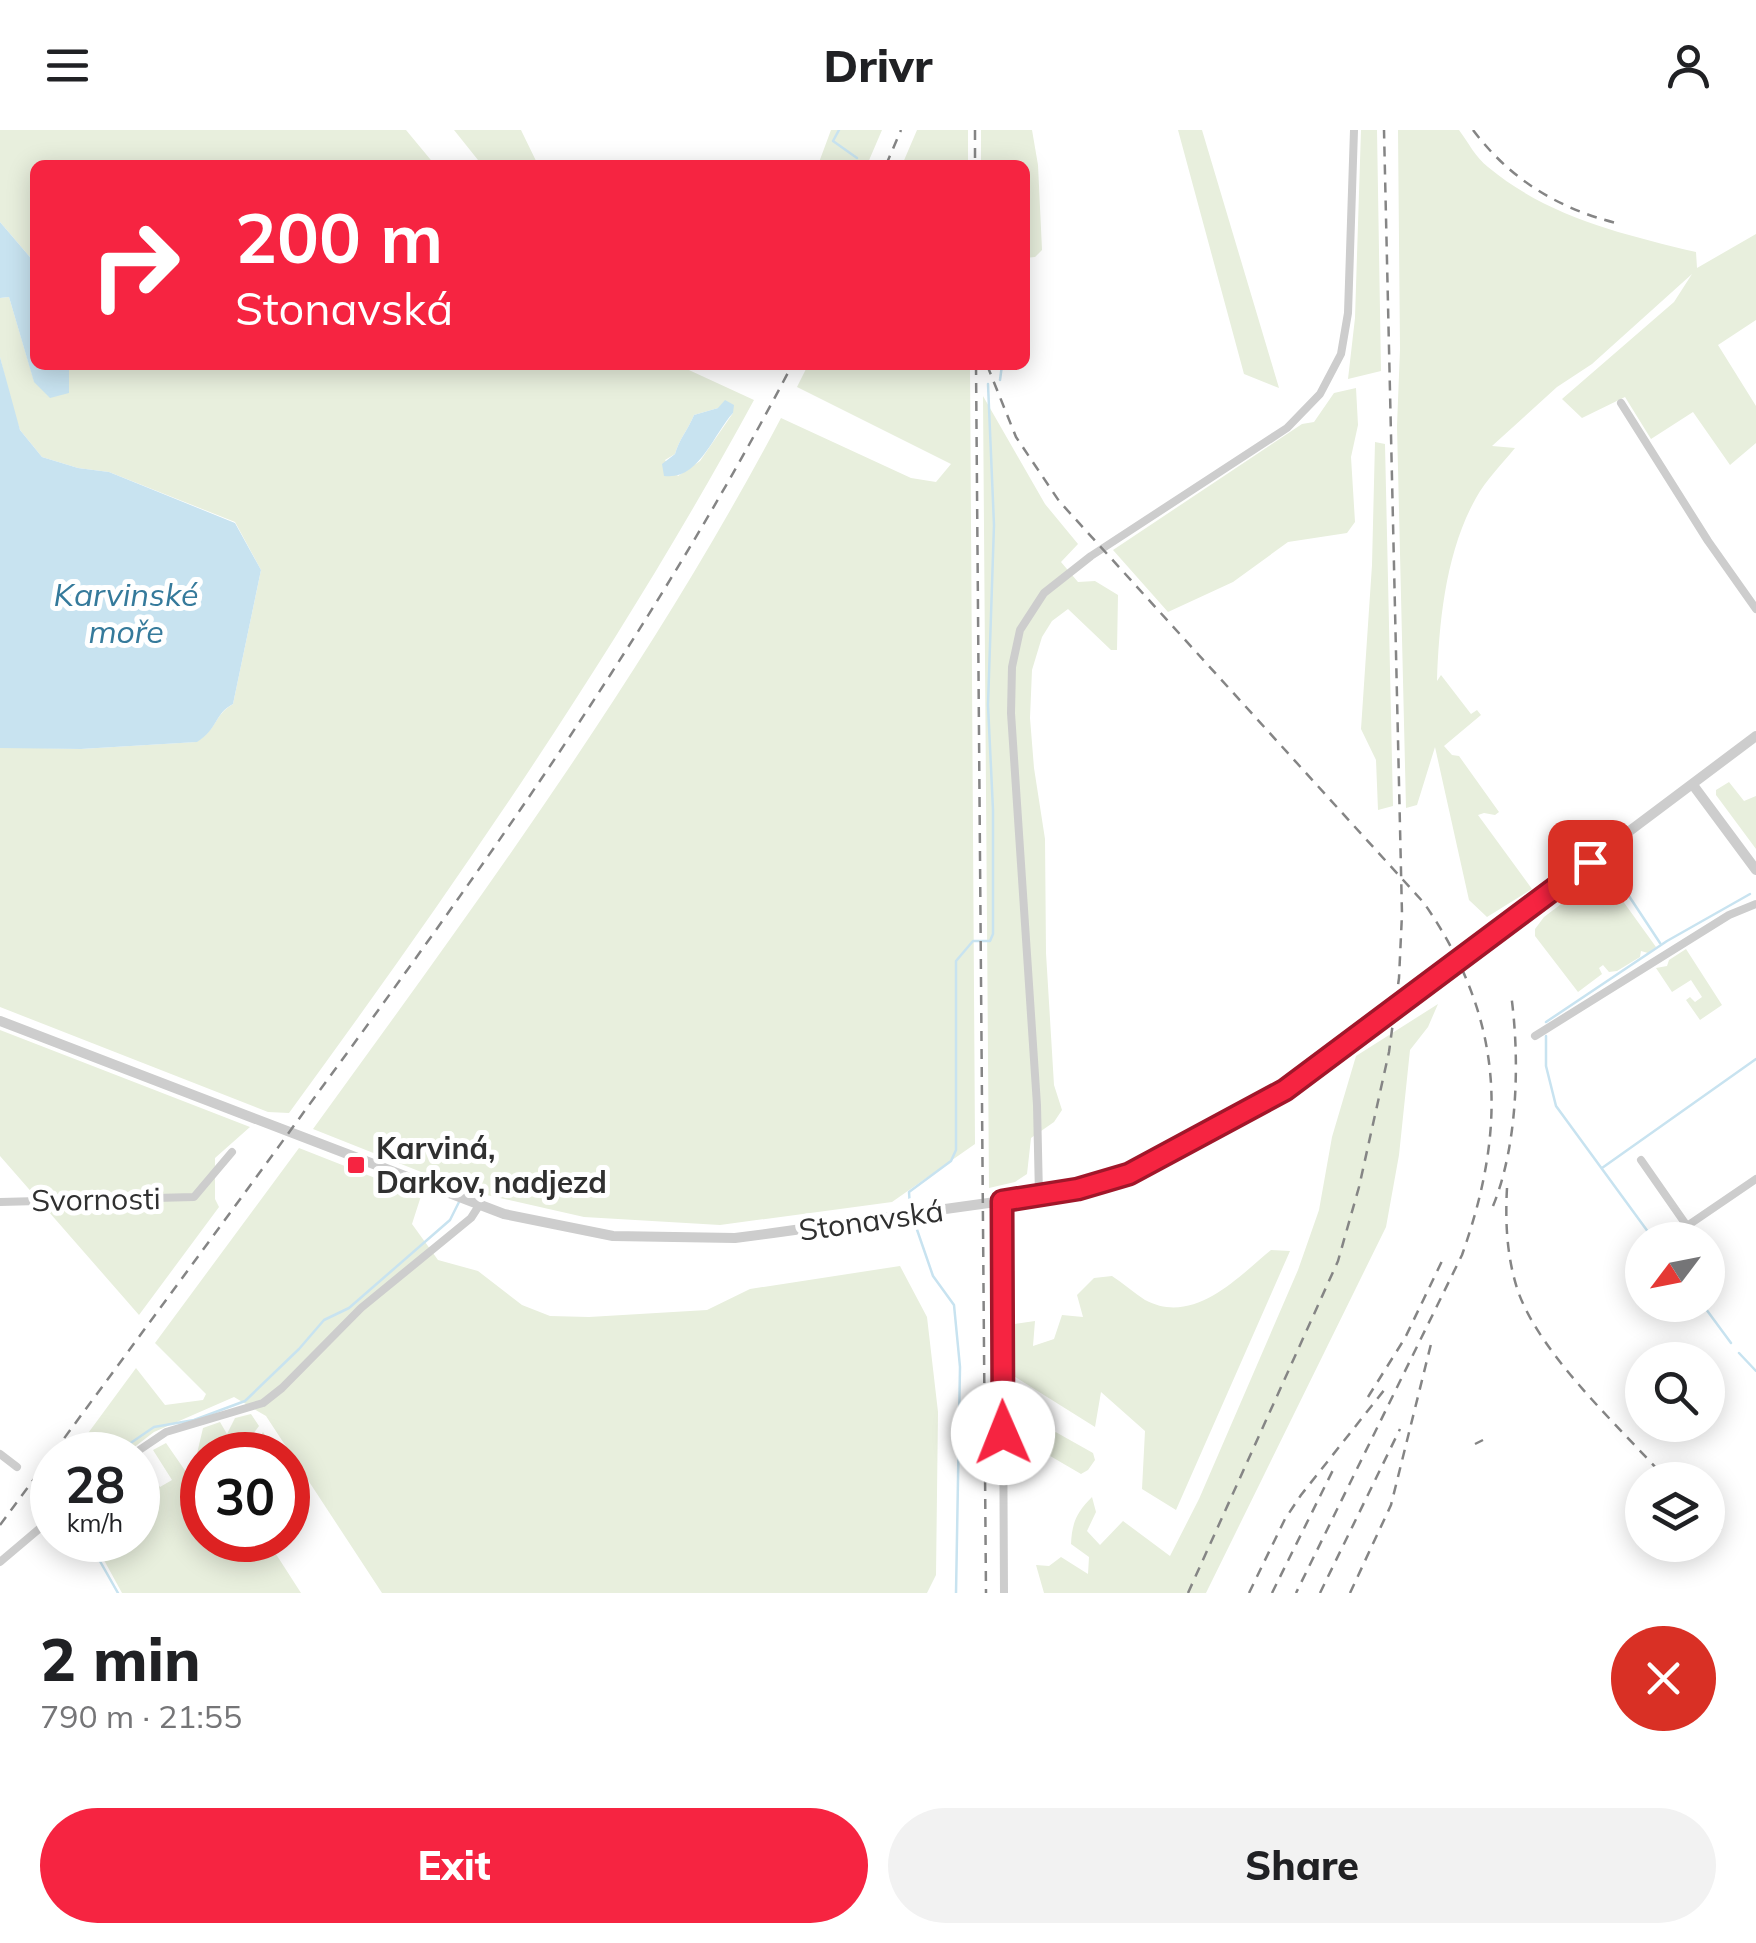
<!DOCTYPE html>
<html lang="en">
<head>
<meta charset="utf-8">
<style>
  body { margin:0; font-family:Mulish,sans-serif; background:#f2f2f2; color:#202124; height:100vh; display:flex; flex-direction:column; font-size:38px; white-space:nowrap }
  * { box-sizing:border-box; margin:0 }
  p { font-size:32px; color:#757577 }
  .icon { flex:none; width:55px; height:55px; fill:none; stroke:currentColor; stroke-width:2; stroke-linecap:round; stroke-linejoin:round }
  .map { position:relative; height:1463px; overflow:hidden }
  .drawer { display:flex; flex-direction:column; background:#fff; flex:1 }
  .drawer>* { flex:none }
  .top-card { position:absolute; left:30px; top:30px; width:1000px; height:210px; border-radius:15px; box-shadow:0 5px 25px #0003; background:#f62441; color:#fff; overflow:hidden }
  .needle { width:65px; rotate:238deg }
  .fabs { position:absolute; left:1625px; top:1092px; display:grid; gap:20px }
  .fabs a { display:grid; place-items:center; width:100px; height:100px; border-radius:50%; background:#fff; box-shadow:0 5px 25px #0003; font-size:50px }
  .speed { position:absolute; left:30px; top:1302px; display:flex; gap:20px; font-size:50px; font-weight:700; text-align:center }
  .speed>* { display:grid; place-content:center; width:130px; height:130px; border-radius:50%; background:#fff; box-shadow:0 5px 25px #0003; line-height:1 }
  .speed small { font-size:25px; font-weight:400 }
  .speed .limit { border:15px solid #d22; background:#fff; color:#111 }
  .pin { position:absolute; display:grid; place-items:center; width:85px; height:85px; color:#fff; margin:-42px; border-radius:20px; box-shadow:0 5px 15px #0006 }
  .me { position:absolute; width:110px; margin:-55px; rotate:359deg; stroke-linejoin:round; filter:drop-shadow(0 0 8px #0008) }
  .turn { display:flex; align-items:center; gap:35px; height:210px; padding:0 40px; font-size:45px }
  .turn .icon { width:130px; height:130px; stroke-width:2.5 }
  .turn b { display:block; font-size:70px; line-height:85px }
  .round { display:grid; place-items:center; flex:none; width:105px; height:105px; border-radius:52px; background:#f2f2f2 }
  .summary { display:flex; align-items:center; justify-content:space-between; height:170px; padding:0 40px }
  h1 { font-size:60px; font-weight:800; line-height:75px }
  .button { display:flex; gap:20px; margin-top:auto; padding:20px 40px }
  .button a { flex:1; height:115px; border-radius:60px; background:#f62441; color:#fff; font-size:40px; font-weight:800; line-height:115px; text-align:center }
  .button a+a { background:#f2f2f2; color:#202124 }
  header { display:flex; justify-content:space-between; align-items:center; height:130px; padding:0 40px; background:#fff; font-size:45px; font-weight:800 }
  .map>svg:first-child { display:block }
  .green { fill:#e8efdd; fill-rule:evenodd }
  .water { fill:#c8e3f0 }
  .lines { fill:none; stroke-linecap:round; stroke-linejoin:round }
  .stream { stroke:#c8e3f0; stroke-width:2.5 }
  .minor { stroke:#cdcdcd; stroke-width:8 }
  .tertiary { stroke:#cdcdcd; stroke-width:10 }
  .rail { stroke:#858585; stroke-width:2.5; stroke-dasharray:10 8; stroke-linecap:butt }
  .route-casing { stroke:#a0172a; stroke-width:25 }
  .route { stroke:#f62441; stroke-width:18 }
  .poi-dot { fill:#f62441; stroke:#fff; stroke-width:4 }
  .labels { text-anchor:middle; dominant-baseline:central; stroke-width:10; stroke-linejoin:round; paint-order:stroke }
  .poi-label { font-size:30px; font-weight:bold; fill:#303030; stroke:#fff; text-anchor:start }
  .street-label { font-size:30px; fill:#303030; stroke:#fff }
  .water-label { font-size:32px; font-style:italic; fill:#357a9b; stroke:#fff }
</style>
</head>
<body>
<header><svg class="icon" aria-label="menu" viewBox="0 0 24 24"><path d="M4 6h16M4 12h16M4 18h16"/></svg>Drivr<svg class="icon" aria-label="person" viewBox="0 0 24 24"><circle cx="12" cy="8" r="4"/><path d="M4 21q1-7 8-7t8 7"/></svg></header>
<div class="map">
<svg width="1756" height="1463" viewBox="0 0 1756 1463">
  <rect width="100%" height="100%" fill="#fff"/>
  <path class="green" d="M0 0H406L435 35H35V133L0 92Z
    M454 0H521L538 35H482Z
    M831 0H882L867 35H818Z
    M917 0H968V35H902Z
    M981 0H1032L1038 35 1042 120 1035 127 1025 128V35H981Z
    M1178 0H1202L1279 258 1244 244Z
    M1361 0H1377L1381 241 1348 249 1355 188Z
    M1398 0H1459C1468 12 1476 28 1488 37 1548 87 1622 104 1696 122L1697 138 1756 104V190L1718 215 1756 276V313L1730 335 1693 282 1651 309 1625 267 1582 288 1562 269 1674 172 1692 144 1592 234 1557 257 1492 316 1515 318C1502 334 1486 350 1476 368 1446 421 1439 491 1437 551L1441 545 1471 584 1477 580 1481 585 1444 616 1452 625 1459 626 1499 682 1495 685 1484 683 1478 685 1532 759 1487 787 1469 770 1435 617 1417 675 1406 678 1397 296 1400 219Z
    M9 167 34 251 69 263V235H678L754 270C618 520 457 753 289 983L268 982 0 877V617L81 619 196 612C218 599 213 586 233 574L261 440 235 392 109 342 78 338 42 327 20 300 13 280 0 227V168ZM718 278 733 283 700 331 678 346 665 330 675 324C679 309 688 300 694 285Z
    M808 235H970L975 1014 892 1072 720 1095 584 1087 469 1061 313 999C479 770 648 540 781 288L911 348 936 352 951 334 797 257Z
    M1356 258 1358 295 1351 327 1355 392 1347 403 1288 412 1233 452 1168 482 1113 420 1302 294 1314 292 1334 263Z
    M983 266 1045 374 1078 414 1061 432 1078 452 1095 451 1118 465 1117 520H1111L1068 479 1052 491 1042 507 1032 540 1030 588 1034 638 1045 709 1046 823 1054 955 1062 980 1054 992 1031 1008 1027 1044 1015 1052 989 1058Z
    M1375 312 1385 314 1393 676 1378 680 1376 630 1361 599 1372 435Z
    M1729 652 1744 671 1756 666V719L1716 665V660Z
    M1597 747 1607 749 1656 817 1648 823 1641 821 1640 827 1617 841 1609 842 1603 835 1599 838 1602 844 1578 862 1535 806V799L1544 787Z
    M1686 819 1722 875 1700 890 1686 870 1690 867 1695 872 1702 867 1691 850 1672 862 1656 838 1667 836 1669 830Z
    M1438 874 1428 897 1410 920 1399 1025 1386 1097 1206 1463H1044L1036 1435 1049 1436 1061 1427 1088 1444 1089 1427 1071 1414C1072 1392 1077 1382 1092 1367L1096 1382 1087 1401 1100 1415 1123 1391 1170 1426 1199 1369 1298 1140 1319 1080 1332 1007 1356 926Z
    M0 900 250 997 215 1028V1069L219 1077 139 1185 0 1026Z
    M299 1018 421 1066 412 1094 438 1130 478 1141 522 1175 550 1186 589 1187 707 1180 750 1159 900 1136 927 1187 938 1282 936 1445 927 1463H382L266 1286 234 1267 154 1302 124 1325H72L136 1238 165 1275 203 1270 206 1264 155 1213Z
    M1271 1120 1290 1121 1176 1380 1142 1359 1145 1301 1101 1262 1095 1297 1009 1243 1008 1195 1035 1191 1033 1216 1054 1209 1062 1185 1083 1187 1077 1165 1094 1148 1112 1146C1123 1153 1134 1163 1145 1170 1194 1196 1238 1147 1271 1120Z
    M1013 1278 1093 1323 1095 1330 1088 1340 1081 1344 1011 1303 1008 1299 1009 1281Z
    M251 1284 259 1296 247 1312 236 1320 237 1323H244L246 1316 255 1314 263 1302 273 1318 266 1325H202V1359L192 1345 203 1298 220 1292 227 1304 235 1288Z
    M166 1313 202 1365V1410H280L274 1421 301 1463H122L93 1410H138V1332L160 1357 172 1350 153 1320Z"/>
  <path class="water" d="M0 92 35 133V235H69V263L50 268 34 252 9 167 0 168Z
    M0 227 20 300 42 327 78 338 109 342 235 393 261 440 233 574C214 584 218 599 197 612L81 619 0 618Z
    M725 270 734 275 733 283C714 303 699 351 664 346L662 334 675 324C679 309 688 300 694 285L718 278Z"/>
  <g class="lines">
    <path class="stream" d="M839 0 833 11 857 28
      M1000 250 1002 235
      M1602 734 1623 757 1660 813
      M1546 892 1667 811 1750 764
      M1546 906V936L1556 976 1654 1110
      M1602 1038 1756 929
      M910 1077 909 1062 951 1031 956 1020V831L973 811H990L993 804V680L988 575 994 395 988 254
      M914 1091 933 1146 954 1175 960 1237 956 1463
      M1703 1175 1731 1213
      M1739 1223 1756 1241
      M113 1325 154 1297 194 1290 245 1271 299 1219 324 1190 349 1178 450 1090 459 1072
      M88 1410 118 1463"/>
    <path class="minor" d="M1621 273 1708 411 1756 479
      M1535 906 1729 785 1756 774
      M1641 1030 1687 1096 1756 1049
      M1039 1066 1037 975 1011 583 1012 537 1020 500 1044 463 1091 426 1287 298 1320 264 1341 224 1348 183 1354 0
      M1002 1071 1004 1463
      M0 1072 194 1067 232 1022
      M0 1324 17 1337
      M132 1325 166 1302 263 1273 282 1258 361 1178 471 1088 480 1074
      M0 1432 52 1388"/>
    <path class="tertiary" d="M1693 655 1756 740
      M0 891 504 1084 613 1106 735 1108 773 1103 1039 1066 1111 1052 1129 1045 1285 960 1756 606"/>
    <path class="rail" d="M975 0V35
      M1473 0C1510 49 1557 78 1616 93
      M886 35 901 0
      M976 235 986 1463
      M987 235 1016 307 1059 371 1424 773C1504 889 1508 995 1462 1125L1296 1463
      M1507 1058C1505 1094 1507 1130 1519 1164 1544 1229 1620 1297 1667 1350
      M1493 1076C1518 1015 1520 928 1511 864
      M1368 1267 1405 1208 1442 1131
      M1475 1314 1483 1310
      M1708 1385 1721 1400
      M0 1395C120 1233 239 1071 358 908 516 691 668 473 792 235
      M1188 1463 1338 1131 1359 1057 1389 922 1399 848 1402 784 1384 0
      M1249 1463 1285 1389 1301 1365 1385 1259
      M1272 1463 1336 1334
      M1320 1463 1400 1299
      M1350 1463 1391 1375 1432 1210"/>
  </g>
  <g class="lines">
    <defs>
      <path id="route" d="M1003 1303 1002 1071 1078 1059 1129 1044 1285 960 1590 732"/>
    </defs>
    <use href="#route" class="route-casing"/>
    <use href="#route" class="route"/>
  </g>
  <rect class="poi-dot" x="346" y="1025" width="20" height="20" rx="5"/>
  <g class="labels">
    <g class="poi-label">
      <text x="376" y="1018">Karviná,<tspan x="376" dy="34">Darkov, nadjezd</tspan></text>
    </g>
    <g class="street-label">
      <text transform="translate(96 1069) rotate(-1)">Svornosti</text>
      <text transform="translate(871 1090) rotate(-8)">Stonavská</text>
    </g>
    <g class="water-label">
      <text x="126" y="464">Karvinské<tspan x="126" dy="37">moře</tspan></text>
    </g>
  </g>
</svg>
<div class="fabs">
<a><svg class="needle" viewBox="-14 -14 28 28"><path d="M0-13l5 13h-10z" fill="#e53935"/><path d="M0 13l5-13h-10z" fill="#757577"/></svg></a>
<a><svg class="icon" aria-label="search" viewBox="0 0 24 24"><circle cx="10" cy="10" r="6"/><path d="M15 15l6 6"/></svg></a>
<a><svg class="icon" aria-label="layers" viewBox="0 0 24 24"><path d="M12 4l9 5-9 5-9-5zM3 14l9 5 9-5"/></svg></a>
</div>
<div class="speed"><div>28<small>km/h</small></div><div class="limit">30</div></div>
<div class="pin" style="left:1590px;top:732px;background:#d93025"><svg class="icon" aria-label="arrive" viewBox="0 0 24 24"><path d="M6 21V4h12l-3 4 3 4H6"/></svg></div>
<svg class="me" style="left:1003px;top:1303px" viewBox="-20 -20 40 40"><circle r="19" fill="#fff"/><path d="M0-13L10 11 0 6-10 11z" fill="#f62441"/></svg>
<div class="top-card">
<div class="turn"><svg class="icon" aria-label="right" viewBox="0 0 24 24"><path d="M7 20v-9h11M14 6l5 5-5 5"/></svg><div><b>200 m</b>Stonavská</div></div>
</div>
</div>
<section class="drawer">
<div class="summary"><div><h1>2 min</h1><p>790 m · 21:55</p></div><a class="round" style="background:#d93025;color:#fff"><svg class="icon" aria-label="close" viewBox="0 0 24 24"><path d="M6 6l12 12M18 6L6 18"/></svg></a></div>
<div class="button"><a>Exit</a><a>Share</a></div>
</section>
</body>
</html>
